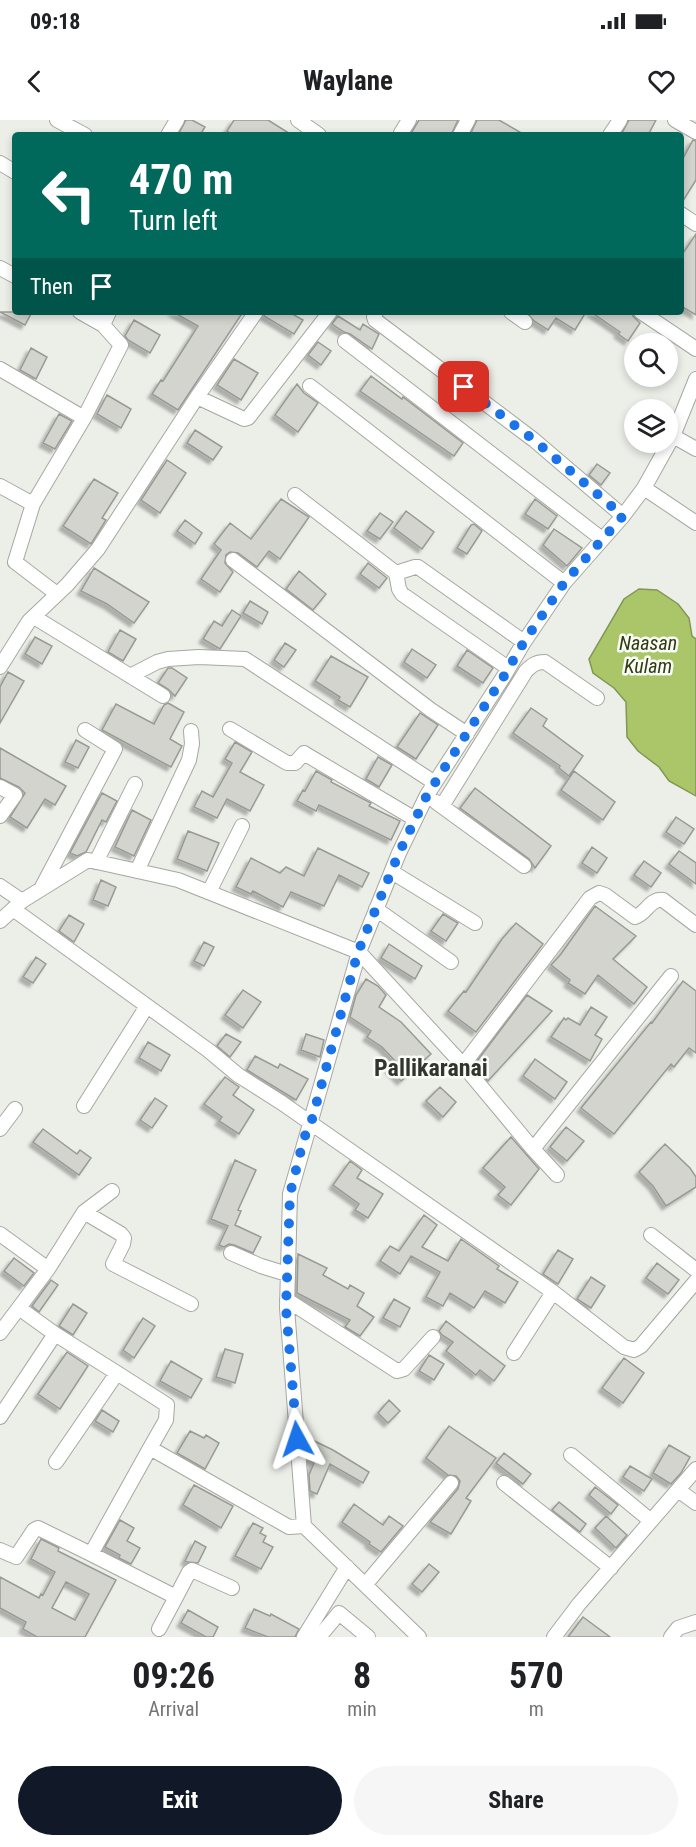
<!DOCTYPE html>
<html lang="en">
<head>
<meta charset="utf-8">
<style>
  body { margin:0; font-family:"Roboto Condensed",sans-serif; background:#f6f6f6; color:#202124; height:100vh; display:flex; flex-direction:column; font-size:22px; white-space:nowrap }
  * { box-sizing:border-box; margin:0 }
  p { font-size:20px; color:#757577 }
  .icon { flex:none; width:33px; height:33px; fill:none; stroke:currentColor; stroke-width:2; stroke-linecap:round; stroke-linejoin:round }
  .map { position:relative; height:1517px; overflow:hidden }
  .sheet { display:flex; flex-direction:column; background:#fff; flex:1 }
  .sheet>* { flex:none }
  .hud { position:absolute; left:12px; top:12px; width:672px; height:183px; border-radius:6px; box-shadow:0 3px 9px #0003; background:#00695c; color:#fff; overflow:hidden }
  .controls { position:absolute; left:624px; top:213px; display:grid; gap:12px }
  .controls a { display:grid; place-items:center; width:54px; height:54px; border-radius:50%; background:#fff; box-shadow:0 3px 9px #0003; font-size:30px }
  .pin { position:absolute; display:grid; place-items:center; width:51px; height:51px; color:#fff; margin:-26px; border-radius:12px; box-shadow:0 3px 9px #0006 }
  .me { position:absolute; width:66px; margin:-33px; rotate:355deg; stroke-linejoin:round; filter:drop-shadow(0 0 4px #0008) }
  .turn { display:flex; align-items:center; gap:21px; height:126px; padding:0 18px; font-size:27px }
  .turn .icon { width:78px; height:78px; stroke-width:2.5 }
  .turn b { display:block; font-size:42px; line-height:51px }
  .then { display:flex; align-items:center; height:57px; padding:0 18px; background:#0003; gap:12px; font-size:22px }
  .eta { display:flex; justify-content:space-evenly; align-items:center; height:102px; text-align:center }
  .eta b { font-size:36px; font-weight:700; line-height:42px }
  .primary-button { display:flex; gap:12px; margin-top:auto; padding:12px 18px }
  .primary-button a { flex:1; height:69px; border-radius:36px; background:#111827; color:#fff; font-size:24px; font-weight:700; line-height:69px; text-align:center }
  .primary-button a+a { background:#f6f6f6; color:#202124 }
  .status { display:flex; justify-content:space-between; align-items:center; height:42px; padding:0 30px; background:#fff; direction:ltr }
  .status svg { height:16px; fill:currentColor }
  header { display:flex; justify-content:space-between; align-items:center; height:78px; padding:0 18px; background:#fff; font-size:27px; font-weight:700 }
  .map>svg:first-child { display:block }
  .water { fill:#aac669; stroke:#839655; stroke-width:1.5 }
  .building { fill:#d2d4cd; stroke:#989a94; stroke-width:1.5; fill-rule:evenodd; filter:url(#shadow) }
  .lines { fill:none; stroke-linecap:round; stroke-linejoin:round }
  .street-casing { stroke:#a6a8a2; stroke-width:16 }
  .street { stroke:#fff; stroke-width:14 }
  .route { stroke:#1a73e8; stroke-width:10; stroke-dasharray:0 18 }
  .labels { text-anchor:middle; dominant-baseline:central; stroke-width:5; stroke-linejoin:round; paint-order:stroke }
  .water-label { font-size:20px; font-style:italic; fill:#303a14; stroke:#f9fcf5 }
  .district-label { font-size:24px; font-weight:bold; fill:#32342f; stroke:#f9fcf5 }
</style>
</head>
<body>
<div class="status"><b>09:18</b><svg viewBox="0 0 49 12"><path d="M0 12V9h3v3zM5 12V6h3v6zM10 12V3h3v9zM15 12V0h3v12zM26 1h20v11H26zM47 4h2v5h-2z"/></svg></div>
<header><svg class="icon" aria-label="back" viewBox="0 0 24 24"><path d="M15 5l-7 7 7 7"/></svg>Waylane<svg class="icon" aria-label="heart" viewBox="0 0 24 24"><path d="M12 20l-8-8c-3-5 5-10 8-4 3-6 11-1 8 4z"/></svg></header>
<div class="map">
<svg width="696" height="1517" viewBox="0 0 696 1517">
  <defs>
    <filter id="shadow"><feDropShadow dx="-4" dy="4" stdDeviation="1.5" flood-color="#0004"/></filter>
  </defs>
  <rect width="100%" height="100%" fill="#eceee8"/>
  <path class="water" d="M639 469 657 470 678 484 689 498 692 516 696 519V676L669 661 659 647 638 631 627 617 626 582 614 568 593 553 589 539 624 479Z"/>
  <path class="building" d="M186 0H192L205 7 200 15H178Z
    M234 0H268L292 15H233L227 11Z
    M419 0H458L451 15H410Z
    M477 0H499L525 15H470Z
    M629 0H656L648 15H621Z
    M693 20 696 21V60L681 84V42Z
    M696 114V195L681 186V136Z
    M0 192H32L25 205Z
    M173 192H243L178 290 152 274 161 260 163 261 198 206Z
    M265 192H289L303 200 294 214 264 196Z
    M526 192H586L575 210 556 198 548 210 534 201Z
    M591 192H632L633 196 640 203 628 221 618 214 620 212Z
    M338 196 360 210 363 204 379 214 372 229 350 214 344 212 332 204Z
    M134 200 160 215 150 233 128 220 125 216Z
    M318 222 331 231 321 245 308 235Z
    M31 228 47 237 36 259 20 250Z
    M234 239 258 253 241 280 217 265Z
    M371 256 402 279 403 277 463 323 454 336 360 271Z
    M297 264 304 273 318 283 298 312 275 295Z
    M107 275 131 289 121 308 97 294Z
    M59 294 72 301 55 329 43 323Z
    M195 310 222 327 213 340 187 323Z
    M167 340 186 353 160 393 141 380Z
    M597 344 610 353 601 365 589 355Z
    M94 359 118 373 102 398 106 400 91 424 63 406Z
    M281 379 309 397 280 439 269 431 257 447 238 433 230 432 226 435 225 443 233 452 220 472 201 459 221 430 214 424 230 403 251 419Z
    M535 379 557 396 548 409 525 394Z
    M406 391 434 412 422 429 394 408Z
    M380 393 393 402 380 419 367 411Z
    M185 400 202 413 195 424 177 411Z
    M474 404 482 411 467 434 457 428 471 405Z
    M554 409 582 428 567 446 543 425Z
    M368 443 387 458 379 468 360 454Z
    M94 448 149 482 134 503 107 484 81 471Z
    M299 451 326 474 313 490 286 469Z
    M250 481 268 492 262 504 243 493Z
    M232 490 241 496 220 529 203 519 214 501 222 506Z
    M120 510 136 519 123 541 108 532Z
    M35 517 52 526 42 544 25 534Z
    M285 523 296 530 284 547 274 540Z
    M412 529 436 545 427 558 404 542Z
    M467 530 493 548 483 563 457 546Z
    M331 536 368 557 350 587 338 580 340 577 315 561Z
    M168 548H172L187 558 175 576 168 569 158 563Z
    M8 552 24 561 0 603V567Z
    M168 583 184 592 170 619 182 626 171 647 102 610 116 584 154 604 164 585Z
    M531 588 547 599 543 606 583 636 569 656 559 648 560 646 513 613Z
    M420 593 438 605 416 639 397 627Z
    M76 620 89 627 78 648 65 642Z
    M235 622 252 632 240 652 264 665 250 691 227 679 217 698 194 687 202 671 213 677 232 643 225 639Z
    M0 628 66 666 55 685 45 679 27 708 10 697 25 673 19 667 0 658Z
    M378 637 392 645 379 667 366 659Z
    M316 651 332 660 331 662 371 683 369 686 400 701 391 720 319 685 316 691 297 681 303 670 305 671Z
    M574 651 615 682 603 700 561 670Z
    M475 668 551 726 535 748 529 739 460 688Z
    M102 673 117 681 106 702 102 700 86 732 77 736 70 733Z
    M132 690 151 700 134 736 115 727Z
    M676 697 694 709 684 724 666 712Z
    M188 711 219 723 207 751 177 739Z
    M592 727 607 738 597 753 582 743Z
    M318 728 369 753 362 767 339 755 324 786 291 772 283 787 253 771 251 774 236 767 251 738 280 753 286 747 304 756Z
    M679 731 696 743V764L669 744Z
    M644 741 661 753 651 767 634 755Z
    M101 760 116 767 108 786 93 780Z
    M595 786 636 816 613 839 647 867 634 884 598 855 585 874 568 863 570 860 551 845 561 834Z
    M443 794 458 803 446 821 431 811Z
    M69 795 84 804 74 822 59 811Z
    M516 803 543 824 476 912 448 891 464 871 466 872 502 819Z
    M204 822 214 827 204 846 194 841Z
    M389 824 422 846 415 859 381 838Z
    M36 837 46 844 33 863 23 857Z
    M366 859 378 866 386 875 379 887 401 902 431 934 401 961 389 948 396 942 382 927 367 917 371 911 350 897 356 875Z
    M683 861 696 871V933L689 928 674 947 671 944 614 1014 581 988 651 902 652 903Z
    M243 870 261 882 243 908 225 895Z
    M527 875 552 891 488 961 474 945Z
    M591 887 607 897 595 915 602 919 590 941 551 917 564 898 566 900 568 898 580 905Z
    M226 914 241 922 230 937 217 926Z
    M306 914 324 920 320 937 301 930Z
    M148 922 170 935 161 951 139 938Z
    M255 936 278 948 280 944 308 959 296 980 247 950Z
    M535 939 567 962 555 979 523 956Z
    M225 957 239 967 233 975 254 990 239 1014 219 1001 222 997 204 984Z
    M440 967 456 982 443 997 426 981Z
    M155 978 167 986 152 1008 140 1000Z
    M566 1007 584 1021 567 1041 550 1027Z
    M43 1009 77 1034 80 1030 91 1038 79 1055 33 1022Z
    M511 1017 539 1049 511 1085 498 1075 505 1067 483 1048Z
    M665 1024 690 1048 696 1057V1067L666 1086 653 1066 639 1052Z
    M235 1040 256 1050 238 1090 241 1091 235 1105 261 1117 253 1133 234 1125 229 1124 224 1127 219 1125 228 1106 211 1099Z
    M350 1041 362 1050 357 1058 383 1074 368 1098 355 1090 359 1084 333 1065Z
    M424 1095 437 1105 422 1127 448 1141 461 1119 499 1146 497 1149 518 1162 505 1183 485 1171 474 1188 450 1173 443 1186 426 1177 440 1152 411 1136 400 1154 380 1141 390 1126 399 1131Z
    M558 1130 573 1139 558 1164 543 1154Z
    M298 1134 327 1148 323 1155 348 1169 350 1165 364 1173 357 1186 374 1197 360 1216 345 1207 350 1200 297 1173Z
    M14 1138 34 1153 24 1166 4 1151Z
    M657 1143 679 1160 668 1174 646 1158Z
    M591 1157 605 1166 591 1188 577 1179Z
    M51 1160 58 1165 39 1192 32 1186Z
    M394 1179 410 1188 400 1207 383 1198Z
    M73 1184 87 1193 73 1215 59 1206Z
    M143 1198 155 1206 134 1238 123 1230Z
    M446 1201 505 1246 494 1261 480 1250 476 1255 446 1231 453 1222 442 1215 439 1211Z
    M225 1229 243 1234 235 1263 216 1257Z
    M67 1232 88 1246 60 1289 38 1274Z
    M429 1235 444 1244 434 1260 419 1251Z
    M624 1238 644 1253 623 1283 602 1268Z
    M171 1241 202 1259 191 1278 160 1261Z
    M389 1280 400 1291 388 1303 378 1293Z
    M102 1290 119 1301 113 1312 95 1301Z
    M449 1306 496 1338 466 1378 471 1381 451 1414 430 1402 458 1369 460 1361 456 1356 448 1355 426 1338Z
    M190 1311 204 1318 206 1315 219 1323 205 1349 177 1333Z
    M306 1317 333 1330 369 1352 363 1363 330 1344 317 1374 310 1371 309 1355 314 1343 308 1339Z
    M669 1325 690 1337 681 1353 671 1364 653 1353Z
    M504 1333 531 1354 523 1364 496 1343Z
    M630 1346 652 1359 644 1371 623 1357Z
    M194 1365 233 1386 221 1408 183 1385Z
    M595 1367 618 1385 611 1394 589 1375Z
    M559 1382 586 1404 580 1412 552 1390Z
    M354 1384 383 1405 389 1396 403 1406 381 1432 369 1424 370 1422 342 1402Z
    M606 1396 627 1415 616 1428 595 1408Z
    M120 1400 134 1408 127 1421 140 1428 131 1444 119 1438 120 1435 105 1427Z
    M253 1403 263 1408 260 1413 266 1416 263 1422 273 1427 261 1449 235 1436Z
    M41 1419 59 1428 58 1431 116 1460 85 1517H37L23 1509 26 1502 0 1488V1457L39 1478 41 1474 43 1475 55 1452 31 1439ZM66 1462 89 1474 75 1500 52 1488Z
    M195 1421 206 1427 198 1443 188 1442 185 1441Z
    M429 1444 439 1452 422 1472 412 1464Z
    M254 1489 270 1496 271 1494 299 1509 295 1517H268L245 1508Z
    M188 1490 218 1507 213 1517H206L181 1503Z
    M583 1497 610 1517H568Z"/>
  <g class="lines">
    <defs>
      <path id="street" d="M57 0 85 15
        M298 0 319 15
        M675 0 696 12
        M401 13 409 0
        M168 15 177 0
        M460 15 468 0
        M610 15 620 0
        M0 43 15 52
        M681 94 696 104
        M0 148 15 156
        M80 192 103 205
        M376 192 374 197 375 200 534 320 623 396
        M511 192 525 202
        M641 192 696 229
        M345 221 602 419
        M0 249 84 298
        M310 266 564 463
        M197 277 244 299 248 298 330 192
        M673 316 696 329
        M0 366 33 384
        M644 368 696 403
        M295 375 396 453 415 447H418L524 522
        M233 440 431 590 467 614
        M396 453 399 469 402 474 508 548
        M57 474 15 442 33 384 84 298 121 225 103 205 109 192
        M34 497 163 576
        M0 547 29 501 67 465 98 429 197 277 256 192
        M130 556 157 542 168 539 199 537 245 539 435 663
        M230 609 287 643H295L304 633 307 635 415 699
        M0 667 15 675 0 696
        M436 682 524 746
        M442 686 526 551C532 545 536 542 545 542L597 578
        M96 742 135 664
        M137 751 189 640 192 624 191 611
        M392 752 475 803
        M0 766 22 781
        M42 767 115 629 85 610
        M209 772 242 706
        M13 789 208 930 238 955 282 983 553 1172 624 1227 634 1230 641 1226 696 1161
        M376 789 451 842
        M0 801 22 781 88 740 178 760 359 832 399 733 427 675 504 556 524 522 564 463 623 396 644 368 673 316 696 259
        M359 832 290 1074 287 1188 304 1406 419 1517
        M359 832 463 945 533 1029 671 856
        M463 945 590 778 599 773 605 775 635 797C646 794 650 778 663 780L696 805
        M84 986 147 886
        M0 1009 15 989
        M533 1029 557 1055
        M84 1092 121 1114 124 1118 123 1124 113 1144 191 1184
        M0 1114 48 1149
        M651 1115 696 1150
        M231 1133 261 1146 287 1154
        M287 1180 397 1251 404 1249 433 1217
        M19 1188 55 1214 117 1253 56 1342
        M0 1213 48 1149 84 1092 112 1071
        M514 1233 553 1172
        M117 1253 167 1285 166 1300 150 1328
        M0 1297 55 1214
        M571 1335 651 1401
        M504 1363 611 1448
        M678 1370 696 1383
        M0 1430 16 1437 34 1410 38 1408 91 1434 150 1328 289 1407 304 1406
        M91 1434 176 1477 159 1509
        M365 1465 451 1363
        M176 1477 189 1452 192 1450 232 1468
        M304 1517 347 1447
        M319 1517 339 1493 368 1517
        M554 1517 579 1484 696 1349
        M671 1517 678 1508 696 1502"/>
    </defs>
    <use href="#street" class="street-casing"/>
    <use href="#street" class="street"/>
  </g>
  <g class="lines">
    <path class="route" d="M297 1319 286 1188 290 1074 304 1018 311 1003 358 832 399 733 427 675 504 556 524 522 564 463 623 396 534 320 464 267"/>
  </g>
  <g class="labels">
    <g class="water-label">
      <text x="648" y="523">Naasan<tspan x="648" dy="23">Kulam</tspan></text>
    </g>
    <g class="district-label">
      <text x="431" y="948">Pallikaranai</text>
    </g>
  </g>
</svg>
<div class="controls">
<a><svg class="icon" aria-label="search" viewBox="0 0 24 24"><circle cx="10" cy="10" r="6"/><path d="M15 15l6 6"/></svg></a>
<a><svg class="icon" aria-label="layers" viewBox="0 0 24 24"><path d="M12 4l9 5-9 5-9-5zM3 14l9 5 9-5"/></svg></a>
</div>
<div class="pin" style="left:464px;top:267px;background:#d93025"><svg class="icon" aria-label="arrive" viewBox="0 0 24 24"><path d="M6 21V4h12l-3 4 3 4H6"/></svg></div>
<svg class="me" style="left:297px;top:1319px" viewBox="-20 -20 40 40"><path d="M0-17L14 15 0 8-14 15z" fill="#1a73e8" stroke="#fff" stroke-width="4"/></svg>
<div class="hud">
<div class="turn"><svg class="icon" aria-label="left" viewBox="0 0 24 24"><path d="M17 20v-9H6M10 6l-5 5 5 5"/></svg><div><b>470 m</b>Turn left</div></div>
<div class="then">Then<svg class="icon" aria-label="arrive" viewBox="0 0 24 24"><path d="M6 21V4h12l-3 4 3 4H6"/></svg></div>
</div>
</div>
<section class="sheet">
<div class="eta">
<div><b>09:26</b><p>Arrival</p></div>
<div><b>8</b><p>min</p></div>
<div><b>570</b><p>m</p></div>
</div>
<div class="primary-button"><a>Exit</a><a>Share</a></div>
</section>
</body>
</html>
